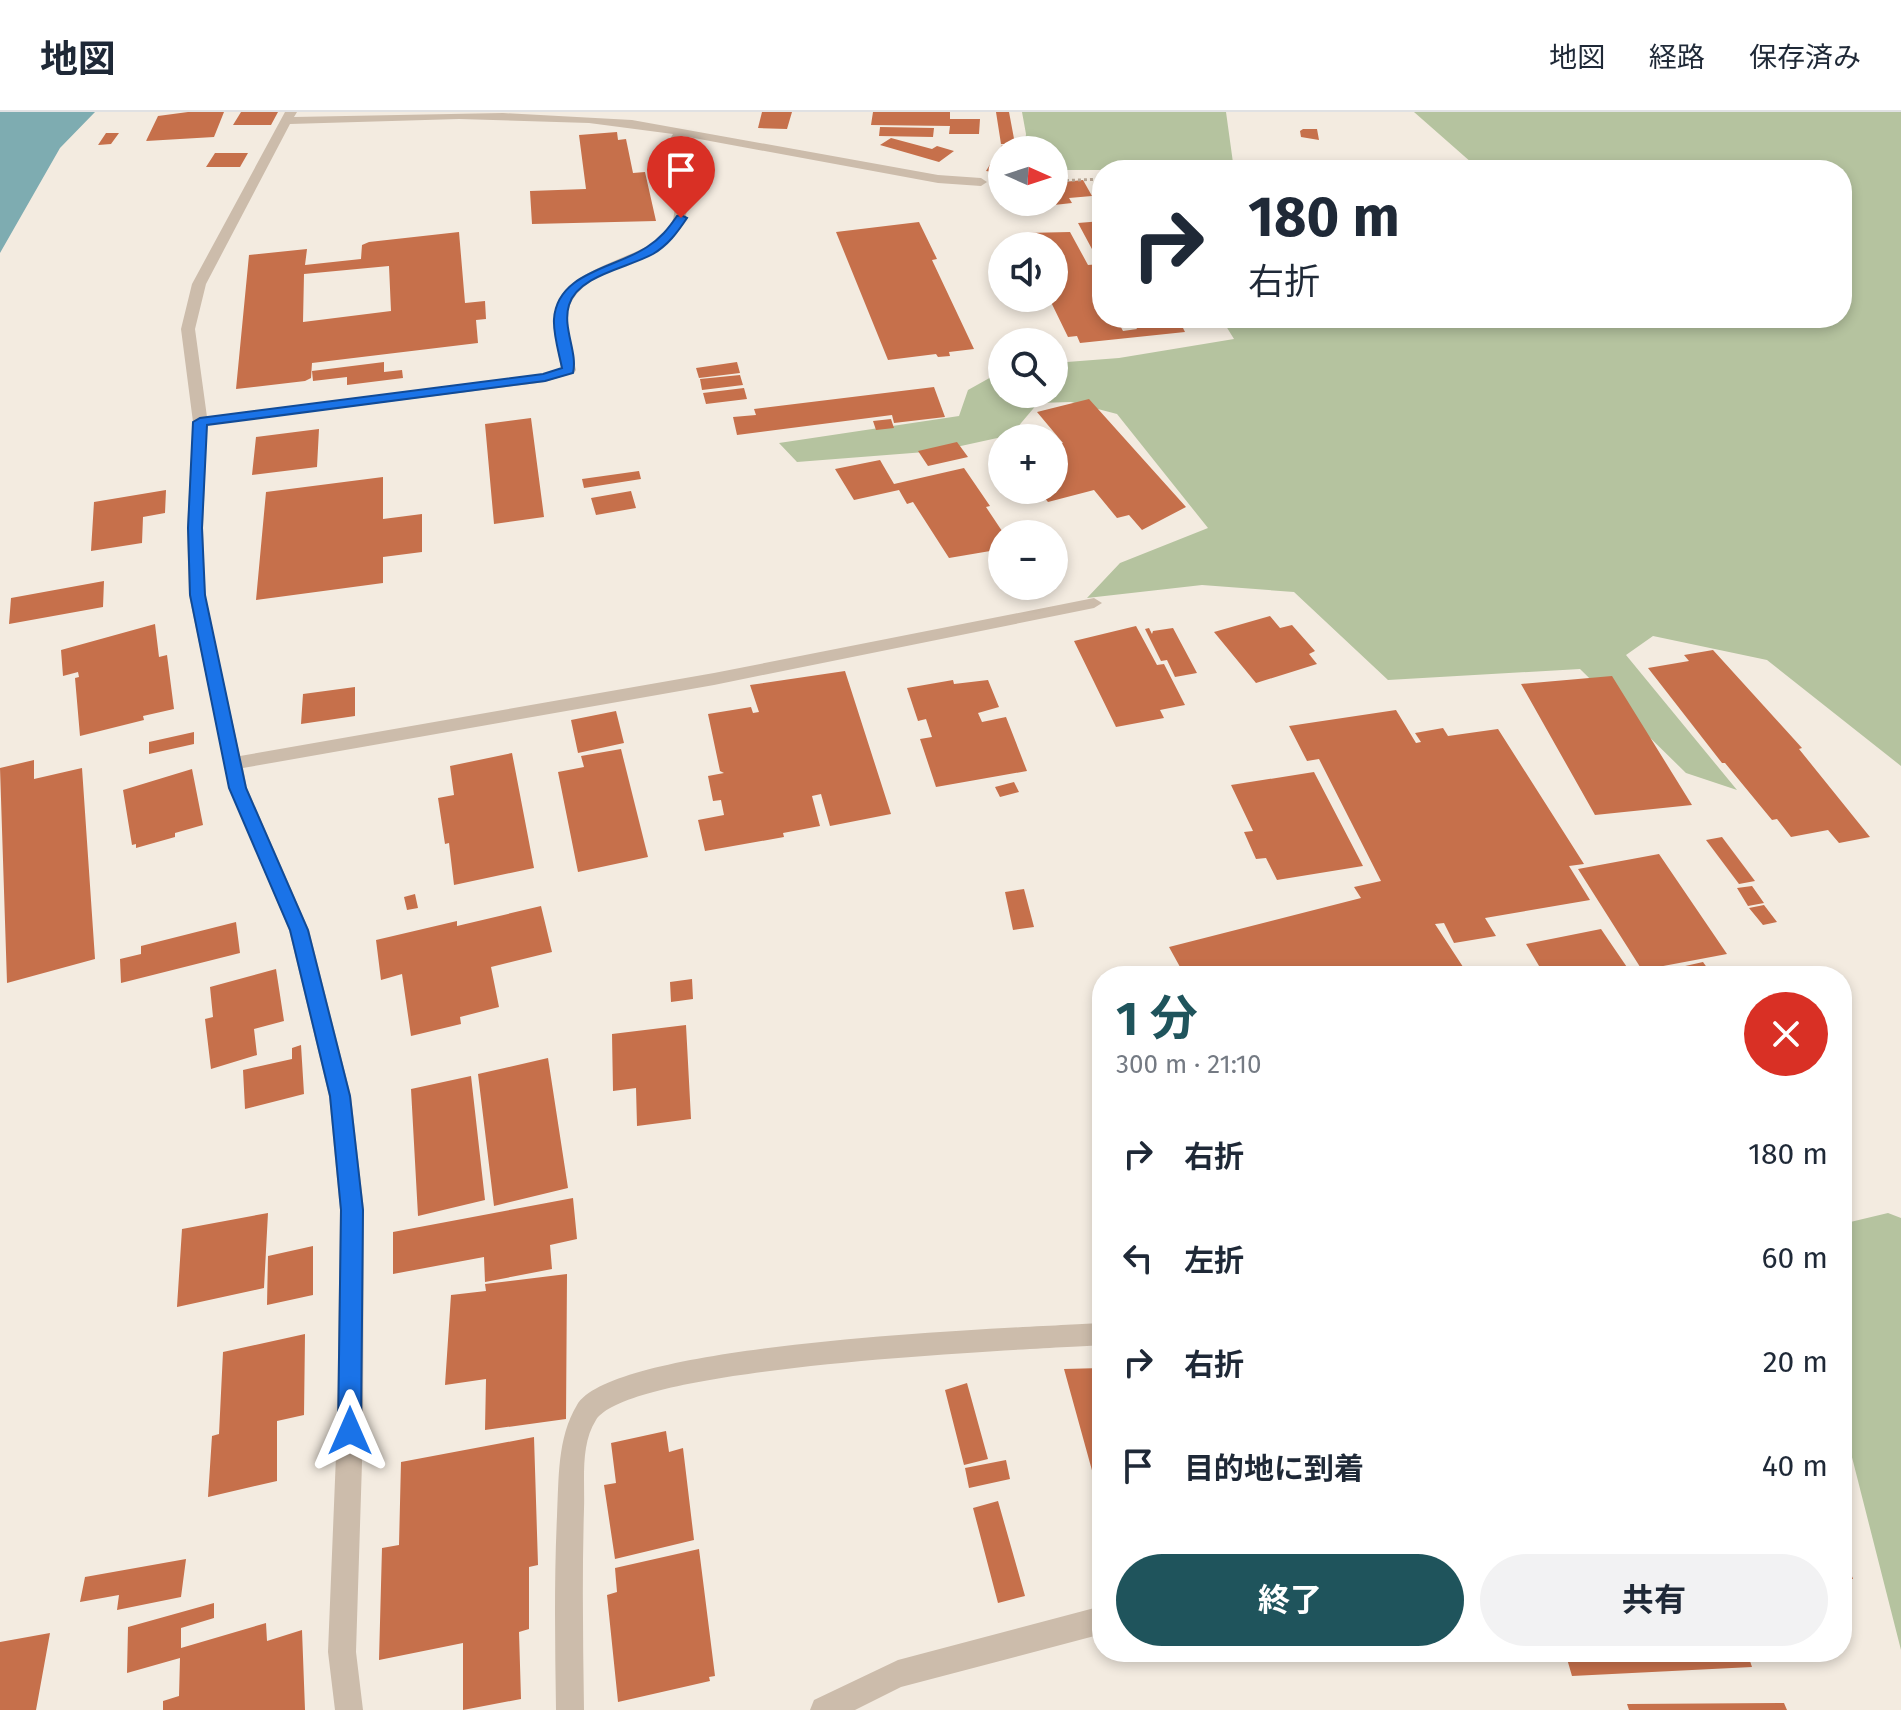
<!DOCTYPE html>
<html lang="ja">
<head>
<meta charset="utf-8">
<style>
  body { margin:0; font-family:"Fira Sans","Noto Sans JP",sans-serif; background:#f2f2f3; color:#1f2937; height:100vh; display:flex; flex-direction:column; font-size:30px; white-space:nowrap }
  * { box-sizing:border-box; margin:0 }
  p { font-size:26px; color:#747a83 }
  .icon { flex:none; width:44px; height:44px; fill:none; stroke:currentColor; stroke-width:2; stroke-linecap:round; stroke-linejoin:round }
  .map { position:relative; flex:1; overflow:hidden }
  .details { position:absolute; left:1092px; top:854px; width:760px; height:696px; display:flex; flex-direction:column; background:#fff; border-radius:32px; box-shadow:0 4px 12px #0003 }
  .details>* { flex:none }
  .banner { position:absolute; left:1092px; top:48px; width:760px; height:168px; border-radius:32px; box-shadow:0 4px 12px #0003; background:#fff; color:#1f2937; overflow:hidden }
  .needle { width:52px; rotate:93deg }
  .buttons { position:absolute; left:988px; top:24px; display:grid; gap:16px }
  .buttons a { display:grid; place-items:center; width:80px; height:80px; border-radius:50%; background:#fff; box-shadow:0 4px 12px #0003; font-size:40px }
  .pin { position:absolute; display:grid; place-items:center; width:68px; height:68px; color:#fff; margin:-82px -34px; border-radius:50% 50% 50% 0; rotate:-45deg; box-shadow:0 0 8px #0007 }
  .pin .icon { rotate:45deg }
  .me { position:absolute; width:88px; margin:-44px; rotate:0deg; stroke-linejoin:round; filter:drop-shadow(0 0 6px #0008) }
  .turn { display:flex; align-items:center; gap:28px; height:168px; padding:0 24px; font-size:36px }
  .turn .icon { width:104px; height:104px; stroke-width:2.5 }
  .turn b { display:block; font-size:56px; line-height:68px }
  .round { display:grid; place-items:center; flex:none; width:84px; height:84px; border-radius:42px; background:#f2f2f3 }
  .summary { display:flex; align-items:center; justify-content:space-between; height:136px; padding:0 24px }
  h1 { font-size:48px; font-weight:700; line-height:60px; color:#1f545c }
  .cta { display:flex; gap:16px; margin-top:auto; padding:16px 24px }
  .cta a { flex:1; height:92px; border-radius:48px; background:#1f545c; color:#fff; font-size:32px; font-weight:700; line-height:92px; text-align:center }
  .cta a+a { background:#f2f2f3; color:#1f2937 }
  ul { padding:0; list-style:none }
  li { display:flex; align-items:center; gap:24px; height:104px; padding:0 24px }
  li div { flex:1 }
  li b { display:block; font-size:30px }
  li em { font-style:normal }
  header { display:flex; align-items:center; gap:48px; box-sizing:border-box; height:112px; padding:0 40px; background:#fff; border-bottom:2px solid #e0e1e3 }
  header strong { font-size:38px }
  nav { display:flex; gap:44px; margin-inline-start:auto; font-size:28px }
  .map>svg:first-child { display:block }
  .green { fill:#b5c39f }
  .water { fill:#7eacb1 }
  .building { fill:#c6704b; fill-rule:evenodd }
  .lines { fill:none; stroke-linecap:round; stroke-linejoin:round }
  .path { stroke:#b8a695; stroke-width:3; stroke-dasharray:3 3; stroke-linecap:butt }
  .lane { fill:#ccbcab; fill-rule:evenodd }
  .street { fill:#ccbcab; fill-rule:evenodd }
  .route { fill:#1a73e8; stroke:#114b97; stroke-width:2 }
</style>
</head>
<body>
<header>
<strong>地図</strong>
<nav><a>地図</a><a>経路</a><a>保存済み</a></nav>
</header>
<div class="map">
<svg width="1901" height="1598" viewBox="0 0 1901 1598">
  <rect width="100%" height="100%" fill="#f3ebe0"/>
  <path class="green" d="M1022 0H1226L1234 58H1054V38H1024L1026 22Z
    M1414 0H1901V654L1767 548 1653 524 1626 543 1737 678 1686 661 1580 557 1388 568 1294 480 1202 473 1087 486 1120 451 1208 416 1117 302 1071 290 1038 291 1011 323 938 339 797 350 779 331 959 304 968 278 1002 259V282H1054V251L1119 246 1234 227 1221 206H1842V58H1469L1472 51Z
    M1888 1101 1901 1106V1538L1842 1306V1112Z"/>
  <path class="water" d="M0 0H95L60 36 0 141Z"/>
  <path class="building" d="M188 0H224L214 25 146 29 158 4Z
    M241 0H278L271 13H233Z
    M762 0H792L787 17 758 16Z
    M873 0H950V7H980L979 22H949L950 14 871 13Z
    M996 0H1009L1015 32H1001Z
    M880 15 934 16 933 25 879 24Z
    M1303 17H1317L1319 28 1301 25 1300 19Z
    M617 20 618 28 626 27 633 61 645 60 656 109 532 112 530 79 586 77 579 23Z
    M106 21H119L111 32 98 33Z
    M891 26 932 37 937 34 954 39 939 50 880 33Z
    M1002 33 1017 38H1002L999 61 986 59Z
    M215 41H248L240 55H206Z
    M1083 68 1092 84 1069 86 1072 91 1018 97 1015 90H1054V71Z
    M1102 109V164L1094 165 1102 180V206H1116L1123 219 1137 217 1131 206H1193L1196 211 1181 212 1185 220 1080 231 1077 224 1068 225 1049 186H1054V134H1023L1019 125 1026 124 1025 121 1070 120 1088 153 1100 152 1078 111Z
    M919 110 937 147 932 148 974 237 949 240 950 244 938 245 936 242 888 248 836 120Z
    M459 120 465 191 485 189 486 207 476 208 478 231 312 251 311 266 305 269 236 277 249 143 307 137 305 153 361 147 362 133 369 130ZM389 154 391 199 303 210 304 162Z
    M384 250V260L402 258 403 266 347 273V265L313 269 312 259Z
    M737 250 740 261 699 266 696 256Z
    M740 263 743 273 702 278 700 267Z
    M934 275 945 305 894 311 892 303 737 323 733 305 756 303 754 297Z
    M744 276 747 287 706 292 703 281Z
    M1089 287 1186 395 1142 418 1129 403 1117 406 1094 378 1048 390 1038 378H1054V333L1063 331 1037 300Z
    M531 306 544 405 494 412 485 312Z
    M891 307 894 316 876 318 873 309Z
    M319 317 317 355 252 363 256 325Z
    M957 330 968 345 928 354 918 339Z
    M880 348 894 372 964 356 990 394 986 395 1004 422 1002 437 949 446 913 390 907 392 899 378 854 388 835 357Z
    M639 359 641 367 584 376 582 367Z
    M383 365V407L422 402V440L383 445V471L256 488 266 380Z
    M166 378 165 401 143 405 142 431 91 439 94 390Z
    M631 379 636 396 596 403 591 386Z
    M104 469 103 495 9 512 11 486Z
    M1270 504 1280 516 1292 513 1315 539 1309 542 1317 552 1256 571 1214 520Z
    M155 512 159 545 167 543 174 597 143 604 144 608 80 624 75 566 79 565 78 560 63 564 61 538Z
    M1136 514 1157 553 1164 552 1185 593 1160 598 1164 606 1116 615 1074 529Z
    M1149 516 1152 522 1153 519 1173 516 1197 561 1175 565 1167 548 1161 549 1145 517Z
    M1713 538 1802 636 1799 637 1870 725 1839 731 1828 718 1791 725 1777 707 1772 708 1725 651H1722L1648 556 1689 549 1684 543Z
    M845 559 891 702 830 714 821 682 812 684 820 714 783 721 784 725 705 739 698 708 724 703 721 688 713 689 708 664 724 661 720 659 708 602 751 595 753 601 759 600 750 573Z
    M1612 564 1692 693 1595 703 1521 572Z
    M953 568 954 572 988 568 999 595 978 601 982 610 1006 605 1027 659 936 675 920 627 932 625 926 607 918 609 907 576Z
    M355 575V604L301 612 303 582Z
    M1396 598 1416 631 1421 630 1415 621 1443 616 1448 624 1498 617 1584 752 1569 754 1590 788 1485 806 1496 824 1454 831 1444 811 1435 812 1469 864H1185L1169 835 1361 786 1354 775 1381 769 1319 647 1307 649 1289 614Z
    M616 599 624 631 578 641 571 608Z
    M194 620V632L149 642V630Z
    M621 637 648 745 578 760 558 660 584 655 581 644Z
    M512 641 534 756 454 773 449 731 445 732 438 686 454 683 450 654Z
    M34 648V667L82 656 95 847 7 871 0 656Z
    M192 657 203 713 175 721V725L136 736V732L132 733 123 678Z
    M1314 660 1363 754 1277 768 1266 746 1256 747 1244 720 1253 719 1231 673Z
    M1014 670 1019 680 1000 685 995 675Z
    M1722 725 1755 769 1739 772 1706 728Z
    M1659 742 1727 842 1642 858 1578 757Z
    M1752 774 1764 791 1748 794 1737 776Z
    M1024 777 1034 815 1013 818 1005 780Z
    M415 782 418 796 407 798 404 785Z
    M1764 793 1777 810 1763 813 1749 796Z
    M541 794 552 840 491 855 499 895 460 905 461 912 411 924 402 862 381 868 376 828 457 809V814Z
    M236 810 240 841 121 871 120 847 141 842V834Z
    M1601 817 1633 864H1545L1526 832Z
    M1703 850 1713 864H1645V863Z
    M276 857 284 909 254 917 257 943 211 957 205 907 213 905 210 875Z
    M692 867 693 887 671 890 670 870Z
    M686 913 691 1007 637 1014 636 976 613 979 612 922Z
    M301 933 304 982 245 997 243 958 292 947V936Z
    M548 946 568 1076 494 1094 478 962Z
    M471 964 485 1088 418 1104 411 977Z
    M573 1086 577 1127 550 1133 552 1157 485 1170 484 1145 393 1162V1120Z
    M268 1101 264 1176 177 1195 182 1117Z
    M313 1134V1183L267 1193 268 1144Z
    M567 1162 566 1307 485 1318 486 1267 445 1273 451 1183 486 1179 485 1172Z
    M305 1222 304 1303 277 1309V1369L208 1385 212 1324 219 1322 223 1240Z
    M1102 1256V1391H1101L1064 1257Z
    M967 1271 988 1347 964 1353 945 1278Z
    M666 1319 669 1340 683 1336 694 1428 615 1447 604 1373 616 1371 611 1331Z
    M534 1325 538 1453 529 1455V1517L519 1520 521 1587 463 1598V1531L379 1548 382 1436 399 1433 401 1350Z
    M1006 1348 1010 1367 969 1376 965 1356Z
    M998 1389 1025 1484 998 1491 973 1396Z
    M699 1437 715 1564 709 1565 710 1569 618 1590 607 1483 617 1480 615 1456Z
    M1842 1437 1853 1467H1842Z
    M186 1447 181 1485 117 1498 119 1483 80 1490 85 1465Z
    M214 1491V1506L181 1516V1536L266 1511 267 1529 302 1518 305 1598H163V1589L179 1584 180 1546 127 1561 128 1515Z
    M50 1521 36 1598H0V1530Z
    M1565 1540H1747L1752 1555 1572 1564Z
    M1784 1591 1787 1598H1629L1627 1592Z"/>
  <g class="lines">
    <path class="path" d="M1054 69 1102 67"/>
    <path class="lane" d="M1102 1494V1522L901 1575 855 1598H810L814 1588 898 1548Z"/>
    <path class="street" d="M285 0H297L294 5 503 1 632 8 938 63 981 66 987 70 981 74 938 71 683 24C663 54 698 82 683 112 659 160 568 151 567 210 566 225 573 243 576 258L574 261 545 270 207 313 203 416 205 483 240 644 714 561 1094 486 1102 491 1094 496 714 573 243 656 247 676 309 818 351 984 364 1098 363 1319 356 1540 363 1598H335L328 1540 337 1319 340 1098 329 984 289 818 229 676 189 483 187 416 193 310 181 217 192 172ZM459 7 589 11 673 22C650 57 688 85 669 116 660 129 643 137 628 143 560 172 545 179 561 256L543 262 207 305 195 217 206 172 290 12Z
      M1102 1211V1233C1024 1238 631 1253 596 1308 580 1333 585 1369 584 1397 582 1464 583 1531 584 1598H556C555 1533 554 1469 557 1404 559 1367 557 1326 577 1293 615 1229 1018 1216 1102 1211Z"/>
  </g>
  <path class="route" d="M681 103 687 106C677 121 668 133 653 142 628 156 578 163 569 193 562 216 578 240 573 261L545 269 207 313 202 416 205 483 246 676 308 818 350 984 363 1098 361 1319 358 1327 350 1330 342 1327 338 1319 341 1098 330 984 290 818 229 676 190 483 188 416 193 310 200 306 543 262 562 256C559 241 553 222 554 207 557 160 616 156 647 135 661 126 668 117 677 104Z"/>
</svg>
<div class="buttons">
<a><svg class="needle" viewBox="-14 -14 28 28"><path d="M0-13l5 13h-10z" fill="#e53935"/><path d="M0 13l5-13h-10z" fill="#747a83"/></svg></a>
<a><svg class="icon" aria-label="sound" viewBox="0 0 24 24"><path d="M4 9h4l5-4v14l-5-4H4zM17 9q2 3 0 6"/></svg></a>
<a><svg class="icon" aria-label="search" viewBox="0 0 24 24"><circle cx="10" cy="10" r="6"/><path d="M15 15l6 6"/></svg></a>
<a>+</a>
<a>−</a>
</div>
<div class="pin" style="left:681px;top:106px;background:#d93025"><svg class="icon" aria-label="arrive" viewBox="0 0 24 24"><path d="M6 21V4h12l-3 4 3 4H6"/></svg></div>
<svg class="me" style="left:350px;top:1319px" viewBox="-20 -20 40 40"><path d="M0-17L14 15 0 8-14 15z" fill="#1a73e8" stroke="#fff" stroke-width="4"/></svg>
<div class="banner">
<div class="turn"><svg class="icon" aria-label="right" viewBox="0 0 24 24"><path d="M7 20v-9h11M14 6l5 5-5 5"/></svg><div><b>180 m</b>右折</div></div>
</div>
<section class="details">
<div class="summary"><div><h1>1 分</h1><p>300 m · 21:10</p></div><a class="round" style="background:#d93025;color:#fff"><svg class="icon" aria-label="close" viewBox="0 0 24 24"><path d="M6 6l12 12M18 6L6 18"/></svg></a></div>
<ul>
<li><svg class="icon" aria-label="right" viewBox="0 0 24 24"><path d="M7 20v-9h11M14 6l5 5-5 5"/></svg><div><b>右折</b></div><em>180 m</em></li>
<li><svg class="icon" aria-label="left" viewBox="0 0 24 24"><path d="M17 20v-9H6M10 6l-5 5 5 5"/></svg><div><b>左折</b></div><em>60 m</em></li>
<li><svg class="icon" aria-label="right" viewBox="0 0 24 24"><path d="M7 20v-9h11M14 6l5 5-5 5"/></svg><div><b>右折</b></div><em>20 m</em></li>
<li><svg class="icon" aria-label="arrive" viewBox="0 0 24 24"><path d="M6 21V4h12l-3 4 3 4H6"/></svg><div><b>目的地に到着</b></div><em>40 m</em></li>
</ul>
<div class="cta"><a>終了</a><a>共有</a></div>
</section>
</div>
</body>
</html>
